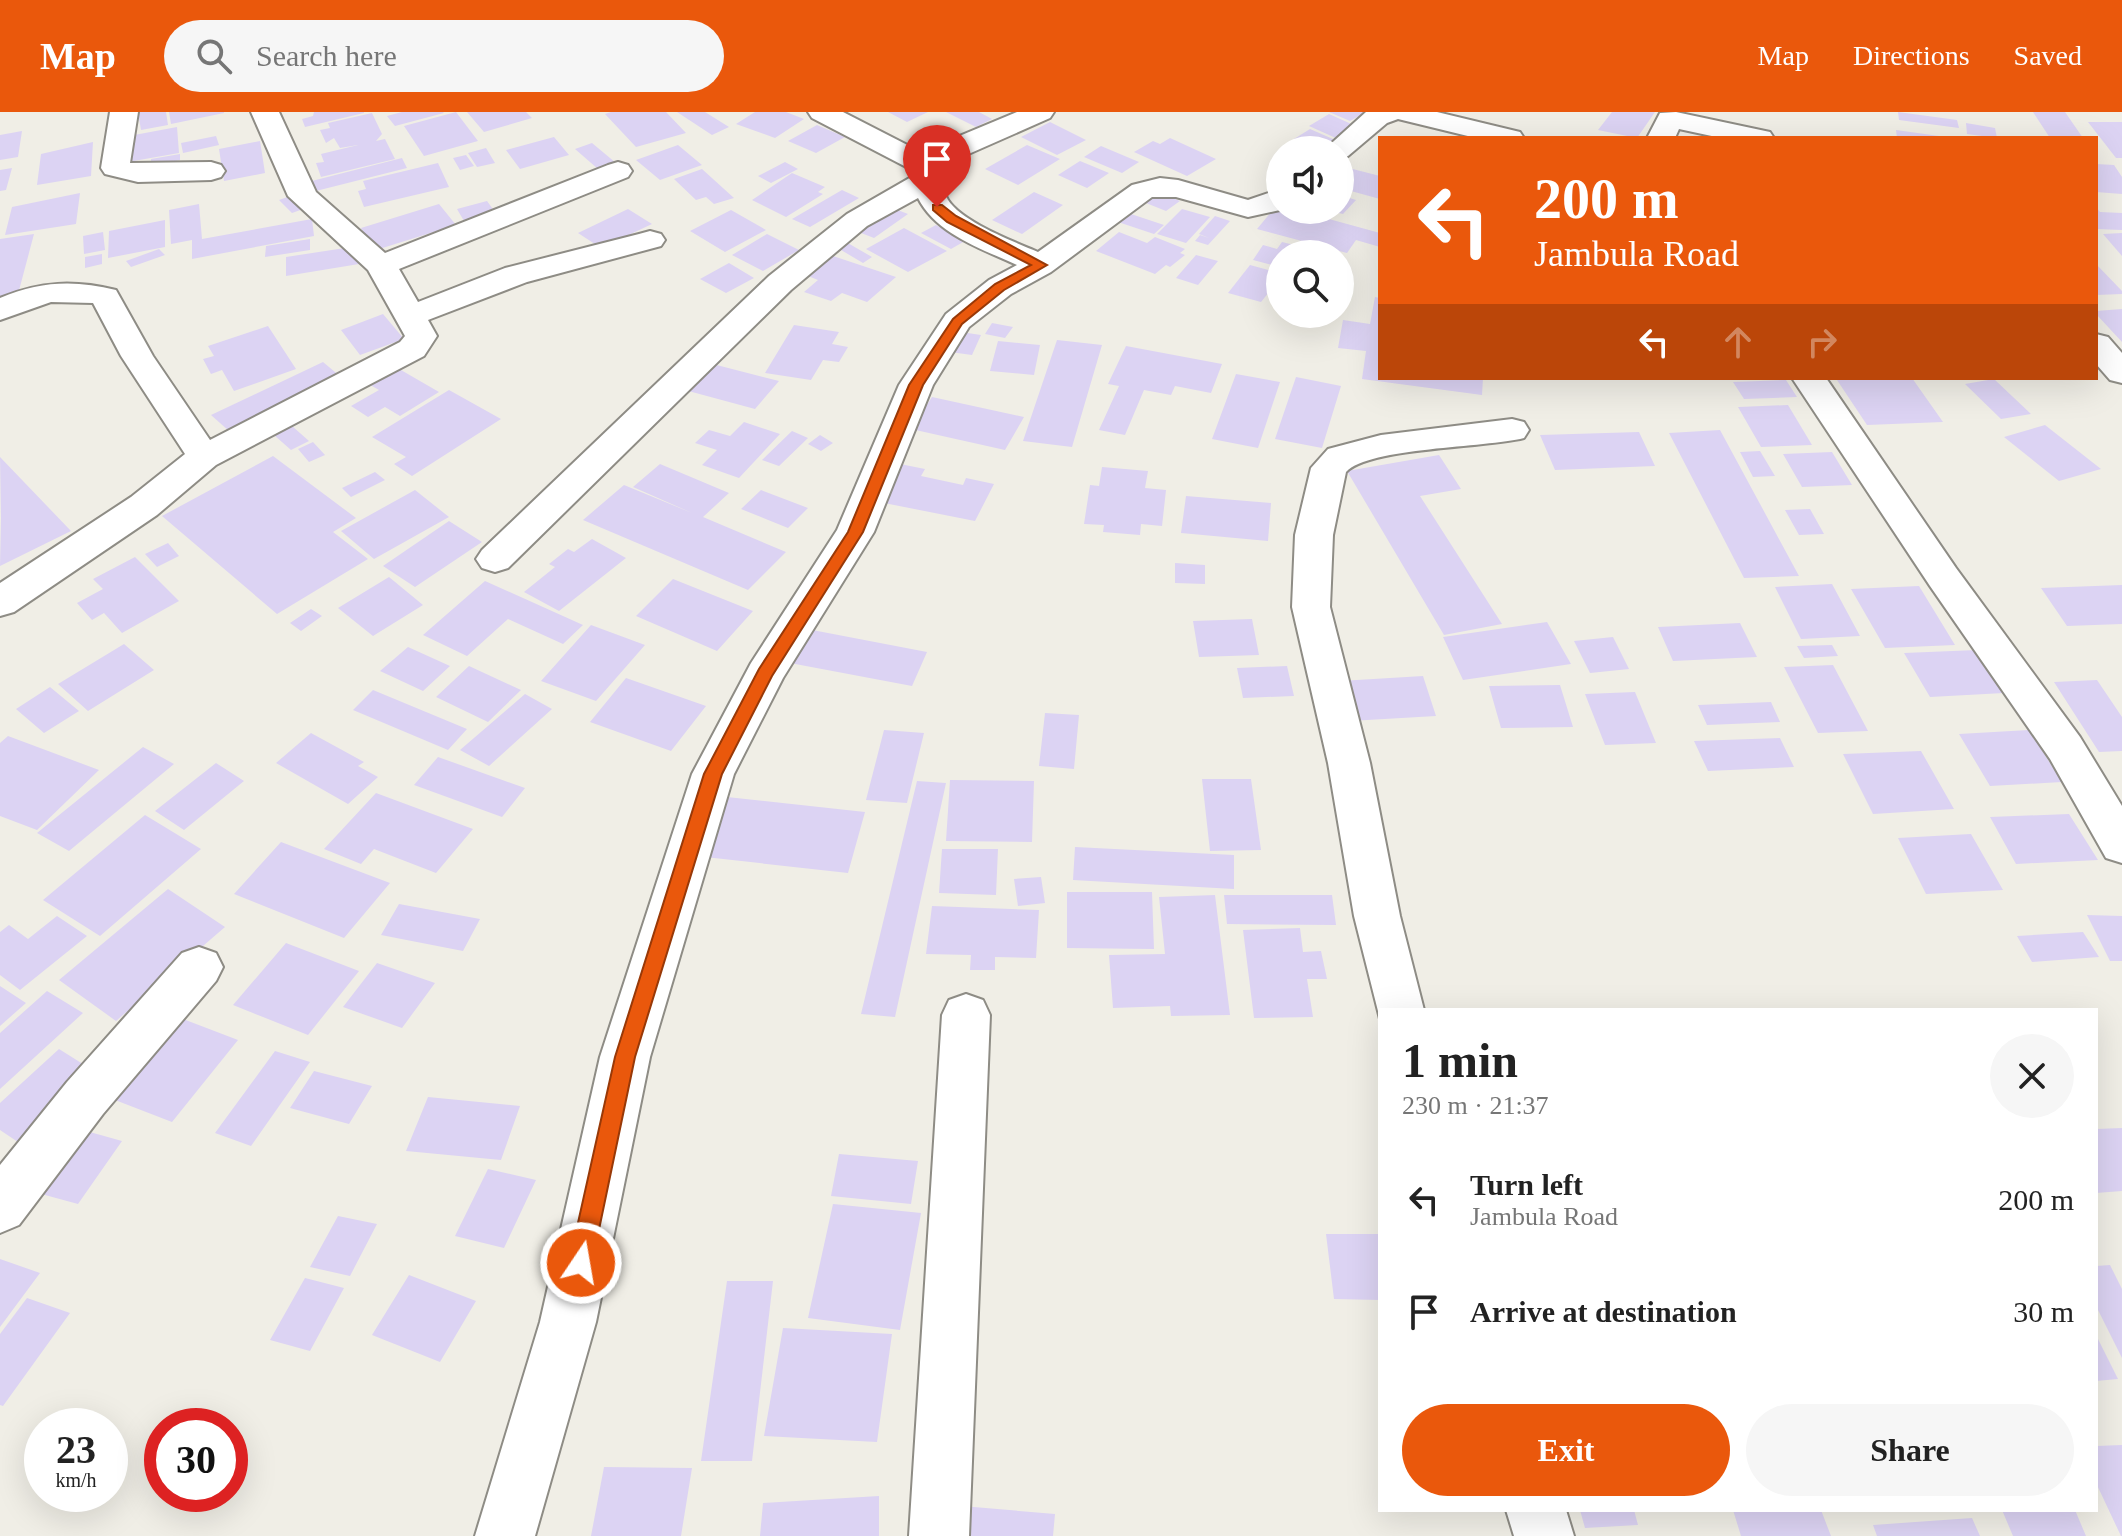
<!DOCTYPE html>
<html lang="en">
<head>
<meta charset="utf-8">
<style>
  body { margin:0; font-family:Georgia,serif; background:#f6f6f6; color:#222; height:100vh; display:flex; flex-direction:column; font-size:30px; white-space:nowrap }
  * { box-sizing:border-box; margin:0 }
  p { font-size:26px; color:#767676 }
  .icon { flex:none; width:44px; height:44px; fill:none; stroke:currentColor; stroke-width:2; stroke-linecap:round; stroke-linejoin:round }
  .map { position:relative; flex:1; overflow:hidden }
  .side { position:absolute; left:1378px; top:896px; width:720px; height:504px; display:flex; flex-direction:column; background:#fff; border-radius:0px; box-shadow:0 8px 32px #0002 }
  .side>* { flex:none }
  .top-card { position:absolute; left:1378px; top:24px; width:720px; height:244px; border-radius:0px; box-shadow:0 8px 32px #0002; background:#ea580c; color:#fff; overflow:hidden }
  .fabs { position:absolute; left:1266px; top:24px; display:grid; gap:16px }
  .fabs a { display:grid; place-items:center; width:88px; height:88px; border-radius:50%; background:#fff; box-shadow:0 8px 32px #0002; font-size:40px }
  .speed { position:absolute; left:24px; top:1296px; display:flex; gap:16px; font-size:40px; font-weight:700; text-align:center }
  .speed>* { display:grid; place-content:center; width:104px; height:104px; border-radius:50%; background:#fff; box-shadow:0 8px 32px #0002; line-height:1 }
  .speed small { font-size:20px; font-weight:400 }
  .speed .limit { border:12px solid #d22; background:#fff; color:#111 }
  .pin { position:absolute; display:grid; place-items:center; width:68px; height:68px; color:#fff; margin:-82px -34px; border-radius:50% 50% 50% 0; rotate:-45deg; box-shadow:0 0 8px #0007 }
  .pin .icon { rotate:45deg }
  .me { position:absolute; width:88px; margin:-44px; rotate:12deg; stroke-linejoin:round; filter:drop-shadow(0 0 6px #0008) }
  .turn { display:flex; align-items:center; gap:28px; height:168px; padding:0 24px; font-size:36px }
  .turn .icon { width:104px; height:104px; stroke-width:2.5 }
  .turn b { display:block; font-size:56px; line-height:68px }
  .lanes { display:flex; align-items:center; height:76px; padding:0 24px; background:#0003; justify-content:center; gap:40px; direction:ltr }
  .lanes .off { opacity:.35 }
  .round { display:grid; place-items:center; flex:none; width:84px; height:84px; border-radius:42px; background:#f6f6f6 }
  .overview { display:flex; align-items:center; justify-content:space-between; height:136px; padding:0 24px }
  h1 { font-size:48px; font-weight:800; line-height:60px }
  .primary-button { display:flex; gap:16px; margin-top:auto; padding:16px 24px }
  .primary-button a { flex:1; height:92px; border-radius:48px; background:#ea580c; color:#fff; font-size:32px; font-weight:800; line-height:92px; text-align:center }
  .primary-button a+a { background:#f6f6f6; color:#222 }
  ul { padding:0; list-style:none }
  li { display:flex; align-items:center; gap:24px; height:112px; padding:0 24px }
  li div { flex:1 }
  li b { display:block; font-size:30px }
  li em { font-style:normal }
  header { display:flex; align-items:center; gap:48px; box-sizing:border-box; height:112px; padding:0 40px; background:#ea580c; color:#fff }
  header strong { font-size:38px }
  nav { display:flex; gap:44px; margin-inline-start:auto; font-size:28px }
  .search { width:560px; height:72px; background:#f6f6f6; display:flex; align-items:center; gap:20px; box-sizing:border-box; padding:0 28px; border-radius:44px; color:#767676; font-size:30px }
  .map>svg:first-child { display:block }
  .building { fill:#dcd3f3 }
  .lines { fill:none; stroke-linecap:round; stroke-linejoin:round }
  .minor-casing { stroke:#8e8c85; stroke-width:4 }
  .minor { fill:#fff; fill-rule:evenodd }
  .route { fill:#ea580c; stroke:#983908; stroke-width:2 }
</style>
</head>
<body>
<header>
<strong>Map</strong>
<div class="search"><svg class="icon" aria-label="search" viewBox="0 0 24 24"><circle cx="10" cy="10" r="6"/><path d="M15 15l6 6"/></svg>Search here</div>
<nav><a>Map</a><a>Directions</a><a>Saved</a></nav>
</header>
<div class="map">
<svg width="2122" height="1424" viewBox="0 0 2122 1424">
  <rect width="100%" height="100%" fill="#f0eee6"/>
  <path class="building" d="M138 0H166L168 13 141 18Z
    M169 0H224V1L171 12Z
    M314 0H364V1L305 15 302 7 313 4Z
    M402 0H443L444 1 395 14 387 4Z
    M456 0 478 29 424 44 404 14Z
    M467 0H526L532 6 484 20Z
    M611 0H666L686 21 636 35 605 2Z
    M677 0H705L729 15 712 23Z
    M755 0H786L804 7 775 26 736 12Z
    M888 0H928L907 10Z
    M946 0H979L992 7 976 15Z
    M1329 0H1366L1350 9Z
    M1612 0H1655L1637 26 1598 18Z
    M1898 0 1957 8 1959 16 1899 8Z
    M2033 0H2065L2083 26H2050Z
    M372 1 382 22 376 29 385 27 395 47 321 65 316 51 324 50 321 42 358 33 340 36 334 26 326 31 320 18 330 16 328 11Z
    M1329 2 1358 15 1338 27 1309 14Z
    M1050 10 1086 28 1057 43 1021 25Z
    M2088 10H2122V46H2116Z
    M1966 11 1995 16 1997 26 1967 22Z
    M817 13 845 25 816 41 788 29Z
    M177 15 179 41 128 50 129 24Z
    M1310 17 1342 31 1330 38H1319L1294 27Z
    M1896 18 1939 24V26H1897Z
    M22 19 18 45 0 48V23Z
    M216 24 219 33 183 41 181 31Z
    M554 25 569 43 520 57 506 38Z
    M1170 26 1216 47 1187 64 1134 40 1153 29 1160 32Z
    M260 29 265 61 224 69 219 37Z
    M93 30 91 64 37 73 41 42Z
    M592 31 616 51 598 57 575 37Z
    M678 33 702 53 660 68 636 48Z
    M1027 33 1060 47 1018 73 985 57Z
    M1101 34 1139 50 1122 61 1084 45Z
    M486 36 495 51 477 55 468 41Z
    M180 42V48L151 54V47Z
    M466 43 474 54 460 58 453 46Z
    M402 46 407 56 308 81 304 71Z
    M1080 49 1109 61 1087 76 1058 63Z
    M785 50 798 57 771 71 758 64Z
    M438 51 449 75 364 95 358 79 366 77 363 69Z
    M2096 52 2114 53 2122 65V82L2096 80Z
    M1341 54 1380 64V87L1340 76Z
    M12 56 6 78 0 79V58Z
    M702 57 734 86 714 92 706 85 696 88 674 67Z
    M792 61 825 75 818 80 823 82 786 105 752 88Z
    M1151 77 1180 89 1166 99 1136 87Z
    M842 78 859 86 810 115 792 107Z
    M1034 80 1063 93 1022 122 992 108Z
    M80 81 76 112 5 123 12 95Z
    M296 82 309 95 292 101 279 88Z
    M1340 83 1356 88 1343 102 1331 99 1340 98Z
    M487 89 495 100 464 109 457 97Z
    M199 92 202 127 312 107 314 124 192 147V128L171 132 169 98Z
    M439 92 456 113 376 138 361 116Z
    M1277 93 1280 98H1296L1380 121V135L1356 128 1347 141 1257 117Z
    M890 95 908 102 874 126 856 119Z
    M2096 95 2100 100 2122 101V118L2096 117Z
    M628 97 652 112 601 136 578 121Z
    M1182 97 1210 105 1186 131 1157 122Z
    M731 98 766 118 725 140 690 119Z
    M1125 100 1164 113 1154 122 1115 109Z
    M1215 104 1230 109 1208 133 1195 129 1200 123 1209 126 1199 122Z
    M165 108V135L108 146 109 119Z
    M936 113 965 129 951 137 921 121Z
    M904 116 947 139 908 160 866 137Z
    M103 120 105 138 84 142 83 124Z
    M1119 120 1147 131 1155 125 1185 137 1180 141 1185 143 1170 155 1166 153 1155 162 1096 139Z
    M2122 121V144L2103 122Z
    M34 122 17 186 0 188V127Z
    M767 122 799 138 763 159 732 143Z
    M310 127V138L265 145 266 134Z
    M846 130 872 145 863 151 836 135Z
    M1282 130 1306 136 1302 142H1280V155L1253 148 1263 133 1277 137Z
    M358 134 359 152 286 164V145Z
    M159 137 165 143 131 155 126 149Z
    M102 142V152L85 156V145Z
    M1196 143 1218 149 1198 173 1176 166Z
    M833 144 896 165 867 190 842 181 831 189 804 180 818 168 808 164Z
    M729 151 754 166 726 181 700 167Z
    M2096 152 2122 179V182L2096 183Z
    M1250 153 1276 160 1280 158V183L1269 180 1261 190 1228 181Z
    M1375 185 1380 186V266H1483L1482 283 1362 267 1366 239 1338 236 1343 208 1370 212Z
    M2122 197V230L2096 202V199Z
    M383 202 404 227 360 243 341 218Z
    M992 211 1013 215 1005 226 985 222Z
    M794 213 839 220 832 232 848 235 839 250 823 248 811 268 765 261Z
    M268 214 296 257 234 279 222 258 211 262 203 247 214 244 208 234Z
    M961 220 981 223 972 243 950 240Z
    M1057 228 1102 233 1072 335 1023 329Z
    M998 229 1040 233 1034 263 990 259Z
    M1126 234 1222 252 1211 281 1175 274 1171 283 1144 278 1125 323 1099 318 1119 274 1108 272Z
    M323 250 341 265 229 319 211 303Z
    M705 250 779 269 755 297 681 277Z
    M394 254 439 280 400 304 385 295 368 305 351 294 379 278 365 270Z
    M1236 262 1280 270 1258 336 1212 327Z
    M1296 265 1341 274 1322 336 1275 327Z
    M1912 266 1943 310 1867 313 1837 268Z
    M1994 267 2031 302 2001 307 1965 272Z
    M1786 268 1797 285 1744 287 1733 270Z
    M449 278 501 307 412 364 394 352 406 345 372 325Z
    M932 285 1024 305 1005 338 911 317Z
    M1788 293 1812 333 1761 335 1738 295Z
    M744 310 780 322 739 366 702 353 717 338 695 331 709 318 730 324Z
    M2045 313 2101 357 2059 369 2004 325Z
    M292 314 309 329 291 338 274 323Z
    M1720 318 1799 464 1744 466 1669 321Z
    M792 319 808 326 779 354 762 348Z
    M1639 320 1655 354 1555 358 1540 323Z
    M820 323 833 331 821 339 808 332Z
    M313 330 325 343 309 350 298 337Z
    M1760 339 1775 364 1753 365 1740 340Z
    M1832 340 1852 373 1802 375 1783 342Z
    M1439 343 1461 377 1420 384 1502 512 1444 523 1347 359Z
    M273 344 356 406 333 420 368 447 277 502 162 404Z
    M0 345 71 419 0 454 1 406Z
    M660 352 729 381 703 405 786 440 748 478 583 408 624 373 692 401 633 375Z
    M900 352 925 357 921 364 963 373 966 366 994 372 975 409 874 389Z
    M1102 355 1148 359 1145 376 1166 378 1162 414 1141 412 1140 423 1103 420 1104 413 1084 412 1090 373 1099 374Z
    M375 360 385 368 351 385 342 376Z
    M415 378 449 405 374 447 341 419Z
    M761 378 808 396 788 416 741 397Z
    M1186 384 1271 391 1268 429 1181 421Z
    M1810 397 1824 422 1799 423 1785 398Z
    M449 409 482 430 415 475 383 454Z
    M592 427 626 446 559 499 524 480 555 455 549 452 568 437 574 440Z
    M168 431 179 444 157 455 145 442Z
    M135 445 179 489 122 521 104 501 92 508 77 491 103 477 93 467Z
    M1175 451 1205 453V472L1175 471Z
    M389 465 423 493 373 524 338 496Z
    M673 467 753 499 717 539 636 504Z
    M485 469 583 513 563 532 508 507 467 544 423 523Z
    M1832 472 1860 524 1801 527 1775 475Z
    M2122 473V512L2067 514 2041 476Z
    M1919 474 1955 533 1885 536 1851 477Z
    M311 497 322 504 301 519 290 511Z
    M1252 507 1259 543 1199 545 1193 509Z
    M1547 510 1571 552 1463 568 1443 525Z
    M1740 511 1757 545 1673 549 1658 515Z
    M591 513 645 533 596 589 541 569Z
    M807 517 927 540 912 574 790 551Z
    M1613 525 1629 557 1590 561 1574 529Z
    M124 532 154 558 88 599 58 572Z
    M1832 533 1838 544 1804 546 1797 534Z
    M408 535 450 554 423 579 380 559Z
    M1977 538 2004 581 1930 585 1904 541Z
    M1833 553 1868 619 1818 621 1784 555Z
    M469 554 521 578 488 610 436 585Z
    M1287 554 1294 584 1243 586 1237 556Z
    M1423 564 1436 604 1350 609 1340 569Z
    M626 566 706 594 671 639 590 610Z
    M2097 568 2122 605V639L2099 640 2054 570Z
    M1560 573 1573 615 1501 616 1489 574Z
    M50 575 79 599 44 621 16 597Z
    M373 578 467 617 448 638 353 598Z
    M1635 580 1656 631 1605 633 1585 582Z
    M525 582 552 597 489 654 460 638Z
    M1771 590 1780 610 1707 613 1698 593Z
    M1045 601 1079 603 1074 657 1039 654Z
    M884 618 924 621 907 691 866 688Z
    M2029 618 2062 670 1990 674 1959 622Z
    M311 621 364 650 358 654 378 665 348 692 276 651Z
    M8 624 99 658 37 718 0 704V631Z
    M1780 626 1794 655 1708 659 1694 629Z
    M143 635 174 652 69 739 37 721Z
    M1921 639 1954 697 1873 702 1843 642Z
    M438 645 525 676 502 705 414 673Z
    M216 651 244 669 184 718 155 699Z
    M1202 667H1251L1261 738 1210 739Z
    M950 668 1034 669 1032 730 946 729Z
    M917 669 946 671 895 905 861 902Z
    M376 681 473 717 436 761 374 737 361 752 324 737Z
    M727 685 865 700 848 761 705 745Z
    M2069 702 2098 748 2016 752 1990 705Z
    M145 703 201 737 100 824 43 788Z
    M1971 722 2003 778 1926 782 1898 726Z
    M281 730 390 771 344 826 234 782Z
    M1075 735 1234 743V777L1073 768Z
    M942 737H998L996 783 939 781Z
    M1041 765 1045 791 1018 794 1014 767Z
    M168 777 225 815 116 909 59 868Z
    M1067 780H1152L1154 837 1067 836Z
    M1215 783 1230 903 1171 904 1170 894 1113 896 1109 843 1165 842 1159 785Z
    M1224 783H1332L1336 813 1227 812Z
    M399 792 480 807 463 839 381 823Z
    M932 794 1039 798 1036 846 995 845V858H970L971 843 926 842Z
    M2087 803 2122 804V849H2110Z
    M57 804 87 824 20 878 0 863V820L9 813 28 827Z
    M1300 816 1303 840 1321 839 1327 867H1307L1313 905 1254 906 1243 818Z
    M2083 820 2099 845 2032 850 2017 824Z
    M286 831 359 859 308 923 233 893Z
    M377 851 435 871 402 916 343 895Z
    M0 874 26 891 0 914Z
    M47 879 83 901 0 977V921Z
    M183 907 238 928 172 1010 115 988Z
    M59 937 94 959 18 1030 0 1018V991Z
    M275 939 310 950 251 1034 215 1021Z
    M314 959 372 974 349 1012 290 996Z
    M428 985 520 994 501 1048 406 1039Z
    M2122 1016V1079L2096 1081V1017Z
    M79 1017 122 1029 78 1092 34 1080Z
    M839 1042 918 1049 911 1092 831 1084Z
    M488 1057 536 1068 504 1136 455 1124Z
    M833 1092 921 1101 900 1218 808 1206Z
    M338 1104 377 1112 350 1164 310 1155Z
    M1326 1122H1380V1188L1334 1187Z
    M0 1147 40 1161 0 1215Z
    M2110 1153 2122 1177V1246L2096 1194V1154Z
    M409 1163 476 1189 440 1250 372 1223Z
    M305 1166 344 1176 310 1239 270 1228Z
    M727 1169H773L752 1349H701Z
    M27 1186 70 1201 3 1294 0 1293V1222Z
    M783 1216 892 1222 877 1330 764 1324Z
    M2096 1223 2118 1267 2096 1269Z
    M2122 1333V1424H2121L2096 1371V1334Z
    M604 1355 692 1356 681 1424H591Z
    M879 1384V1424H760L763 1391Z
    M962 1394 1055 1402 1053 1424H959Z
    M1580 1398H1634L1638 1413 1585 1416Z
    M1733 1398H1821L1831 1424H1741Z
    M2002 1398H2075L2086 1424H2013Z
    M1972 1406 1980 1424H1877L1873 1413Z"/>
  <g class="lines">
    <defs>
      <path id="minor" d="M110 0H138L130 51 211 50 221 53 225 59 221 65 211 68 138 70 105 62 101 56Z
        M251 0H279L316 80 385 141 608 53 618 50 628 53 632 59 628 65 399 157 418 190 505 156 639 122 650 119 661 122 665 128 661 134 527 170 428 208 437 224 424 244 216 353 157 403 14 500 0 504V471L131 385 185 342 121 244 93 191 51 190 0 208V186C40 169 75 168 116 178L153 244 210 328 400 230 405 224 368 158 288 84Z
        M808 0H843L921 40 1017 0H1054L1050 6 939 55C943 65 942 74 946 84 956 108 1015 130 1038 140L1132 73 1160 66 1178 68 1248 88 1280 77V98L1248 105 1176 85H1152L1051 160 1011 182 969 215 933 273 874 420 783 566 734 662 650 945 596 1210 535 1424H475L540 1210 600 945 692 662 751 551 837 418 899 273 946 202 989 168 1017 153C982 137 936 122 918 86L867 114 791 178 508 456 495 460 482 456 476 447 482 438 769 164 847 102 913 64 912 58 812 6Z
        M1366 0H1437L1520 20 1524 26H1476L1398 7 1387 11 1348 44 1340 46V38H1324Z
        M1676 0 1770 20 1774 26H1721L1679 17 1675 26H1647L1660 1Z
        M2096 222 2108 225 2122 241V271L2110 268 2096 252Z
        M1792 266H1826L1956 456 2080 625 2122 694V751L2106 746 2050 647 1930 474Z
        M1512 307 1524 310 1529 318 1524 326C1485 336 1370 335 1346 360L1333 423 1330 495 1370 651 1400 804 1424 898H1380V907L1354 804 1328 651 1292 495 1295 423 1311 356 1328 337 1381 323Z
        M199 835 216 841 223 855 216 869 103 1002 19 1113 0 1121V1053L67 970 182 841Z
        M966 882 983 888 990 903 969 1424H909L942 903 949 888Z
        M1506 1398H1566L1574 1424H1514Z"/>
    </defs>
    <use href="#minor" class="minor-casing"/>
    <use href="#minor" class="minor"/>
  </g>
  <path class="route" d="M933 93H942L956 104 1047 153 1004 178 962 212 923 273 863 420 772 564 722 662 635 945 592 1151 589 1159 581 1163 573 1159 569 1151 615 945 704 662 759 557 848 420 909 273 953 207 995 172 1031 153 947 110 933 98Z"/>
</svg>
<div class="fabs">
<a><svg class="icon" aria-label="sound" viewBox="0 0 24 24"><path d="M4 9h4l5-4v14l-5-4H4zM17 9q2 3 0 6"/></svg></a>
<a><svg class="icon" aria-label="search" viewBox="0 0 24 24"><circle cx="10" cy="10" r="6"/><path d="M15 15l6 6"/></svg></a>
</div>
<div class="speed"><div>23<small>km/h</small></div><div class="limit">30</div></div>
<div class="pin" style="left:937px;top:95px;background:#d93025"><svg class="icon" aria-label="arrive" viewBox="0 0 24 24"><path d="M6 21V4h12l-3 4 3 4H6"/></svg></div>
<svg class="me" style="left:581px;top:1151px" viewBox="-20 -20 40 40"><circle r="17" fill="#ea580c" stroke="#fff" stroke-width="3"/><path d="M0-11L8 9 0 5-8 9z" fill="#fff"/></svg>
<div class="top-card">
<div class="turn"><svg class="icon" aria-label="left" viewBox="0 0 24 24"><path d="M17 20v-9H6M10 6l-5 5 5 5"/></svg><div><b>200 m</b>Jambula Road</div></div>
<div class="lanes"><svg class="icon" aria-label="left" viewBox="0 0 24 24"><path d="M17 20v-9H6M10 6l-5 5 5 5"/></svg><svg class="icon off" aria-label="ahead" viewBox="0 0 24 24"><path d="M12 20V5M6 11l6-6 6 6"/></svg><svg class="icon off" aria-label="right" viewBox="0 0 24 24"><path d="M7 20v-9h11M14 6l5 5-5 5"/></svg></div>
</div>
<section class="side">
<div class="overview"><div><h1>1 min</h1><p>230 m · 21:37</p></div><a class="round"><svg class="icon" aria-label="close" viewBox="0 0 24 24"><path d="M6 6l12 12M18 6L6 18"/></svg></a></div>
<ul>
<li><svg class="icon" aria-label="left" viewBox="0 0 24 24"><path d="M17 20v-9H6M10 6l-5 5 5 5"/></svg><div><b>Turn left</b><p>Jambula Road</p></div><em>200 m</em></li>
<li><svg class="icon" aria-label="arrive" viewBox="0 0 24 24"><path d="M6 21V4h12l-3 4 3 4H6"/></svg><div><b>Arrive at destination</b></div><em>30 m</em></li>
</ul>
<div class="primary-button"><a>Exit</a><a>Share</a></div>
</section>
</div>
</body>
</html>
